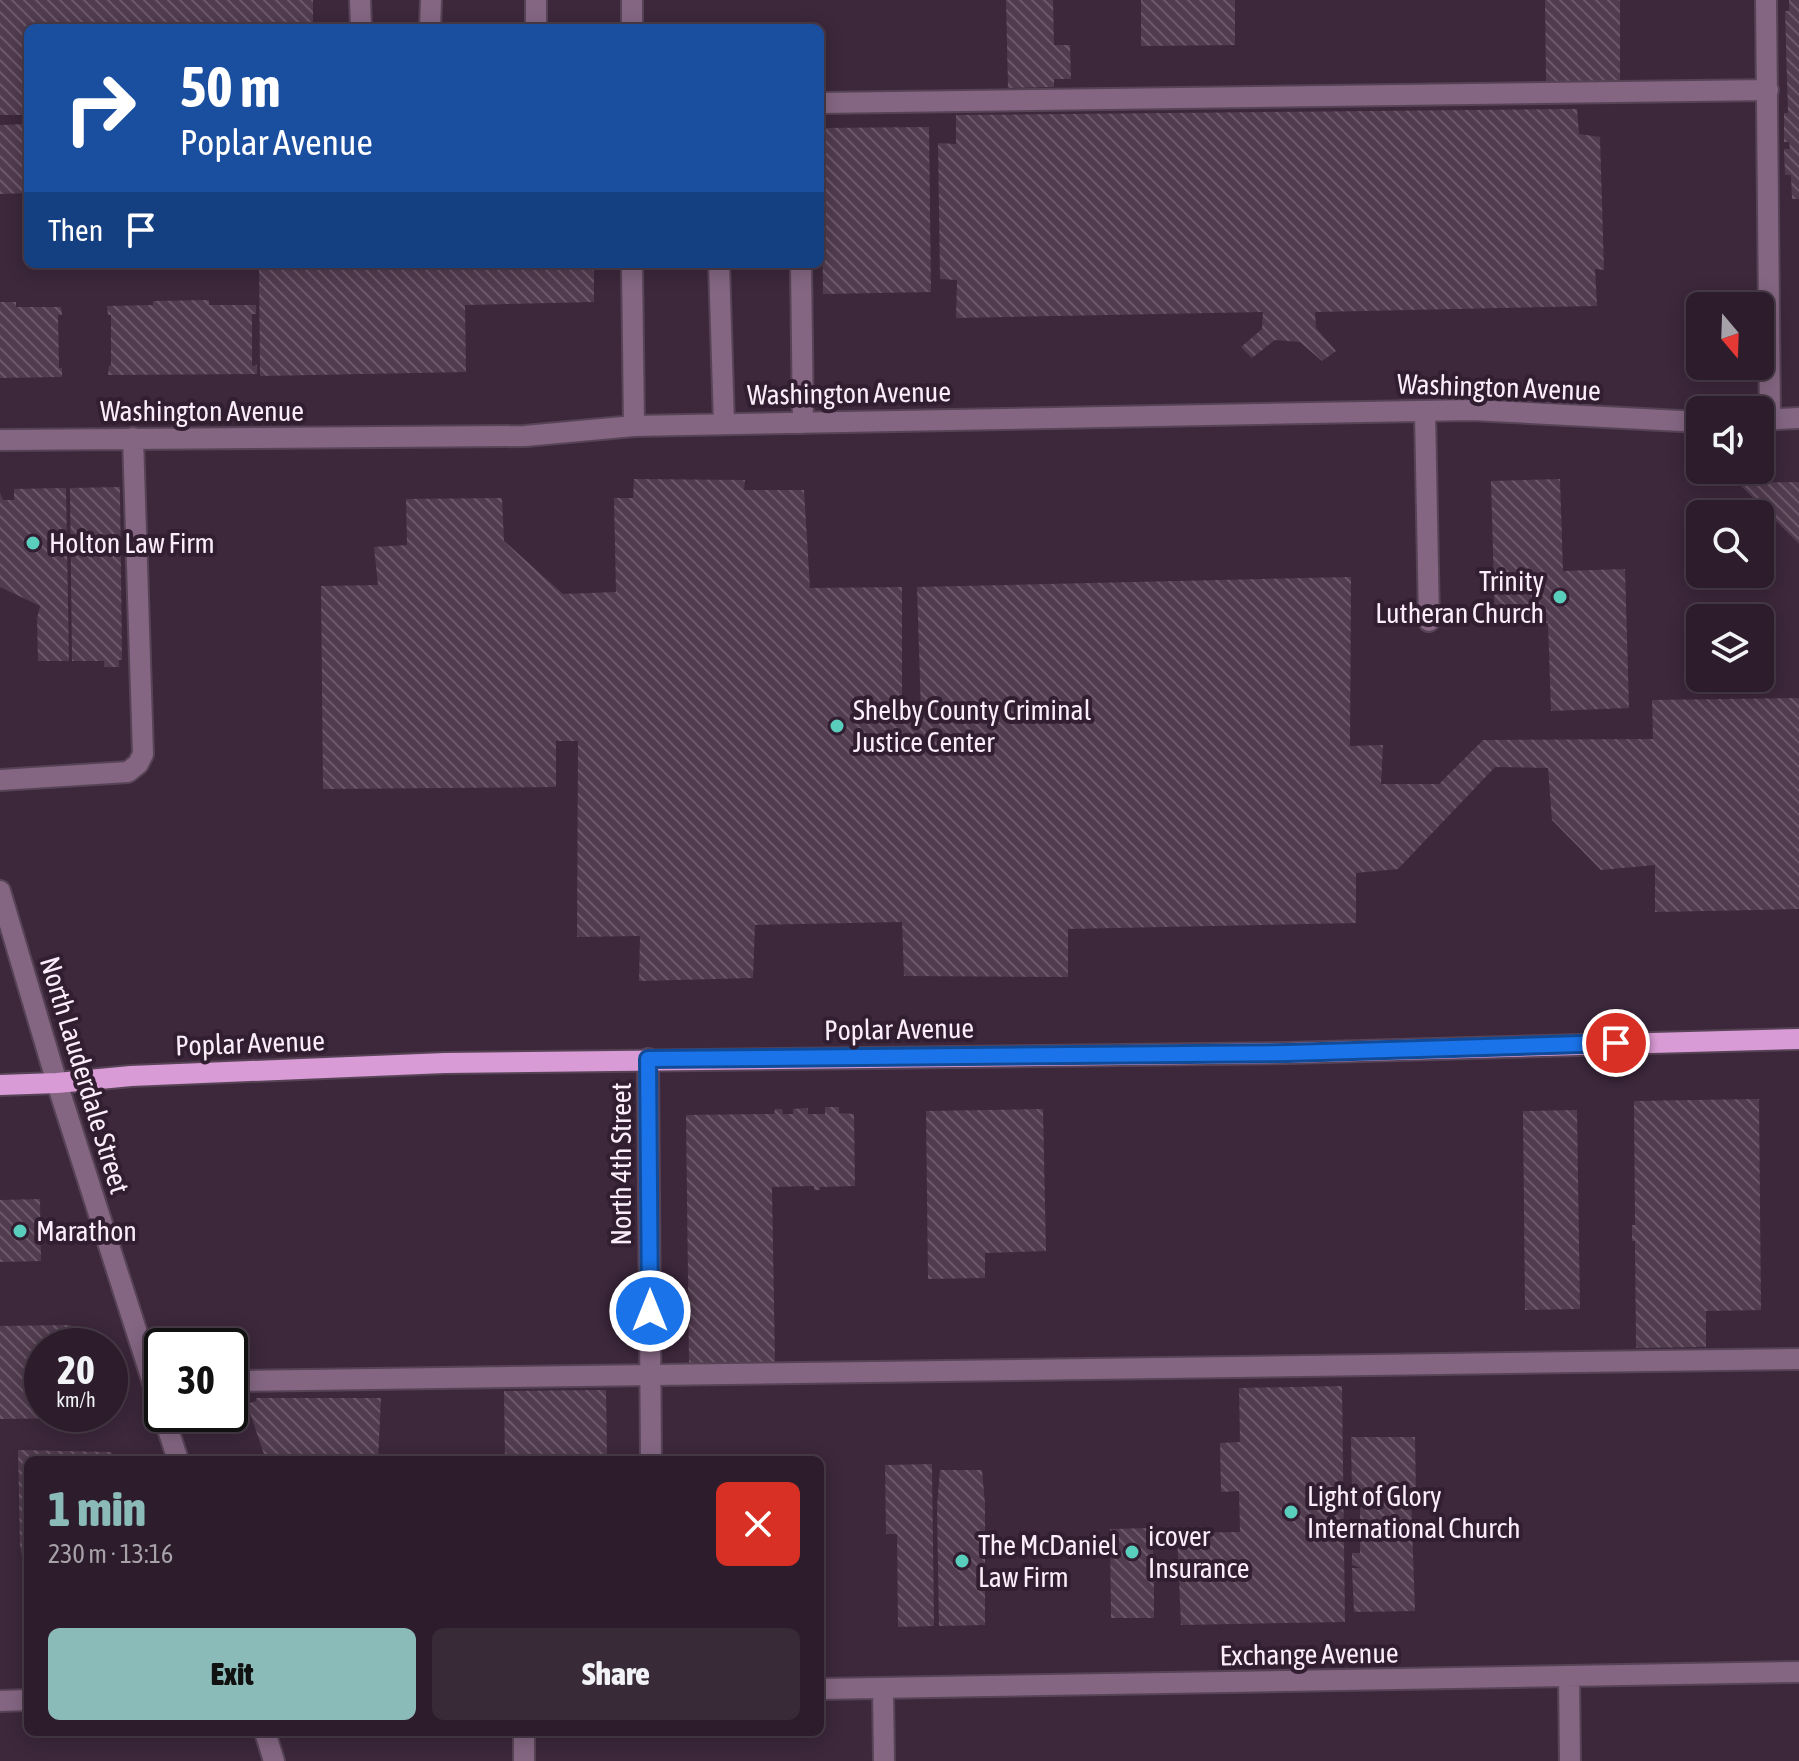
<!DOCTYPE html>
<html lang="en">
<head>
<meta charset="utf-8">
<style>
  body { margin:0; font-family:"Asap Condensed",sans-serif; background:#392a38; color:#f1f3f6; height:100vh; display:flex; flex-direction:column; font-size:30px; white-space:nowrap }
  * { box-sizing:border-box; margin:0 }
  p { font-size:26px; color:#a7a2a9 }
  .icon { flex:none; width:44px; height:44px; fill:none; stroke:currentColor; stroke-width:2; stroke-linecap:round; stroke-linejoin:round }
  .map { position:relative; flex:1; overflow:hidden }
  .panel { position:absolute; left:24px; top:1456px; width:800px; height:280px; display:flex; flex-direction:column; background:#2d1d2c; border-radius:12px; box-shadow:0 4px 20px #0003,0 0 0 2px #483b48 }
  .panel>* { flex:none }
  .banner { position:absolute; left:24px; top:24px; width:800px; height:244px; border-radius:12px; box-shadow:0 4px 20px #0003,0 0 0 2px #483b48; background:#1a4fa0; color:#fff; overflow:hidden }
  .needle { width:52px; rotate:161deg }
  .buttons { position:absolute; left:1686px; top:292px; display:grid; gap:16px }
  .buttons a { display:grid; place-items:center; width:88px; height:88px; border-radius:12px; background:#2d1d2c; box-shadow:0 4px 20px #0003,0 0 0 2px #483b48; font-size:40px }
  .speed { position:absolute; left:24px; top:1328px; display:flex; gap:16px; font-size:40px; font-weight:700; text-align:center }
  .speed>* { display:grid; place-content:center; width:104px; height:104px; border-radius:50%; background:#2d1d2c; box-shadow:0 4px 20px #0003,0 0 0 2px #483b48; line-height:1 }
  .speed small { font-size:20px; font-weight:400 }
  .speed .limit { border:4px solid #111; border-radius:12px; background:#fff; color:#111 }
  .pin { position:absolute; display:grid; place-items:center; width:68px; height:68px; color:#fff; margin:-34px; border:4px solid #fff; border-radius:50%; box-shadow:0 2px 8px #0007 }
  .me { position:absolute; width:88px; margin:-44px; rotate:0deg; stroke-linejoin:round; filter:drop-shadow(0 0 6px #0008) }
  .turn { display:flex; align-items:center; gap:28px; height:168px; padding:0 24px; font-size:36px }
  .turn .icon { width:104px; height:104px; stroke-width:2.5 }
  .turn b { display:block; font-size:56px; line-height:68px }
  .then { display:flex; align-items:center; height:76px; padding:0 24px; background:#0003; gap:16px; font-size:30px }
  .round { display:grid; place-items:center; flex:none; width:84px; height:84px; border-radius:12px; background:#392a38 }
  .headline { display:flex; align-items:center; justify-content:space-between; height:136px; padding:0 24px }
  h1 { font-size:48px; font-weight:800; line-height:60px; color:#8bbbb9 }
  .action { display:flex; gap:16px; margin-top:auto; padding:16px 24px }
  .action a { flex:1; height:92px; border-radius:12px; background:#8bbbb9; color:#111; font-size:32px; font-weight:800; line-height:92px; text-align:center }
  .action a+a { background:#392a38; color:#f1f3f6 }
  .map>svg:first-child { display:block }
  .building { fill:url(#building-back-hatch) }
  .lines { fill:none; stroke-linecap:round; stroke-linejoin:round }
  .minor-casing { stroke:#574356; stroke-width:24 }
  .major-casing { stroke:#574356; stroke-width:24 }
  .minor { stroke:#846682; stroke-width:20 }
  .major { stroke:#d99bd5; stroke-width:20 }
  .route-casing { stroke:#114b97; stroke-width:20 }
  .route { stroke:#1a73e8; stroke-width:14 }
  .poi-dot { fill:#5acebd; stroke:#321e31; stroke-width:3 }
  .labels { text-anchor:middle; dominant-baseline:central; stroke-width:8; stroke-linejoin:round; paint-order:stroke }
  .street-label { font-size:28px; fill:#fbedfa; stroke:#321e31 }
  .poi-label { font-size:28px; fill:#fbedfa; stroke:#321e31; text-anchor:start }
</style>
</head>
<body>
<div class="map">
<svg width="1799" height="1761" viewBox="0 0 1799 1761">
  <defs>
    <pattern id="building-back-hatch" width="6" height="6" patternUnits="userSpaceOnUse" patternTransform="scale(2)"><rect width="6" height="6" fill="#513b4f"/><path d="M-1 5l2 2M0 0l6 6M5-1l2 2" fill="none" stroke="#6b5869"/></pattern>
  </defs>
  <rect width="100%" height="100%" fill="#3c273b"/>
  <path class="building" d="M0 0H313V28H28V115H0Z
    M1006 0H1053L1054 45H1070L1071 79H1054V87L1008 88Z
    M1141 0H1235V45L1141 46Z
    M1545 0H1620V83L1546 84Z
    M1789 0H1799V199H1792L1791 175H1785L1784 149H1790L1789 142H1784V113H1788L1785 11H1789Z
    M1577 109 1579 134 1600 137 1604 270 1595 269 1597 306 1315 312 1316 328 1336 351 1322 361 1300 342 1275 340 1252 358 1241 347 1262 329 1263 312 956 318 957 280 940 279 938 143 956 144V115Z
    M28 124V193L0 194V125Z
    M929 127 931 292 823 294 821 128Z
    M259 264H594V302L465 305 466 372 260 376Z
    M209 300V305H256V314H252V366L257 365V374L108 375 109 366 111 365V315H108L107 306 153 305V301Z
    M0 302H16V307H61L62 315H58L59 368H62V377L0 378Z
    M634 479 745 480 744 490H804L810 588 902 587V713L921 712 917 587 1351 577 1350 746 1383 745 1381 784H1439L1483 740 1653 739 1652 700 1799 698V909L1655 912V865L1601 870 1552 820 1548 768 1495 767 1398 869 1356 873V923L1068 929V977L904 976 902 922 755 925 753 978 639 981 640 936 577 937 578 741H556V787L323 789 321 586 378 585 374 547 407 545 406 499 502 498 504 541 563 594 616 592 614 498H633Z
    M1560 479 1563 571 1625 569 1629 708 1551 711 1548 623 1495 625 1491 481Z
    M1799 482V544L1738 483Z
    M120 487 122 660H119V667H104V661H72L70 488Z
    M66 488 69 661H38L37 618 40 606 0 587V493L3 500H14V489Z
    M1759 1099 1761 1310 1706 1311V1347L1636 1348 1635 1241H1632V1225H1635L1634 1101Z
    M825 1107H839V1113L854 1114 855 1186 820 1187V1190H814V1186L772 1187 775 1363 689 1364 686 1115 771 1114H774L775 1109H782L783 1114H793V1109L808 1108V1114H825Z
    M1043 1109 1046 1251 985 1253V1278L928 1279 926 1111Z
    M1577 1110 1580 1309 1525 1310 1523 1111Z
    M40 1199 41 1261 0 1262V1200Z
    M71 1325 72 1346H42V1414H72V1418L0 1419V1326Z
    M1342 1386 1345 1622 1181 1625 1177 1533 1240 1532 1239 1491 1221 1492 1220 1443 1240 1442 1239 1388Z
    M606 1390 607 1460H505L504 1391Z
    M256 1398H381L378 1460H266L247 1404 256 1401Z
    M1351 1437H1415L1416 1497H1411L1415 1611 1354 1612 1352 1568H1361L1352 1565V1553H1360V1498L1352 1497Z
    M18 1450 111 1452 113 1460H28L26 1579 20 1545Z
    M932 1464 934 1626 898 1627 897 1534H886L885 1465Z
    M940 1470H982L985 1504V1625L939 1626 937 1506Z
    M1153 1528V1576H1157V1582H1154V1618H1111L1110 1529Z"/>
  <g class="lines">
    <defs>
      <path id="minor" d="M360 0 361 28
        M536 0V28
        M632 0V28
        M1766 0 1770 419
        M430 28 431 0
        M820 103 1768 90
        M632 264 634 426
        M719 264 724 424
        M801 264 803 423
        M1425 411 1429 621
        M1760 420 1799 418
        M0 440 525 436 634 426 1472 410 1700 422
        M0 780 128 772 138 764 143 754 133 438
        M0 891 57 1083 162 1411
        M648 1059 651 1460
        M230 1381 1799 1359
        M163 1414 178 1460
        M1569 1677 1570 1761
        M820 1689 1799 1672
        M883 1690 884 1761
        M0 1701 28 1700
        M265 1732 274 1761
        M524 1761V1732"/>
      <path id="major" d="M0 1085 57 1083 131 1076 445 1063 1288 1053 1799 1039"/>
    </defs>
    <use href="#minor" class="minor-casing"/>
    <use href="#major" class="major-casing"/>
    <use href="#minor" class="minor"/>
    <use href="#major" class="major"/>
  </g>
  <g class="lines">
    <defs>
      <path id="route" d="M650 1311 648 1059 1288 1053 1616 1043"/>
    </defs>
    <use href="#route" class="route-casing"/>
    <use href="#route" class="route"/>
  </g>
  <g class="poi-dot">
    <circle cx="33" cy="543" r="8"/>
    <circle cx="1560" cy="597" r="8"/>
    <circle cx="837" cy="726" r="8"/>
    <circle cx="20" cy="1231" r="8"/>
    <circle cx="1291" cy="1512" r="8"/>
    <circle cx="1132" cy="1552" r="8"/>
    <circle cx="962" cy="1561" r="8"/>
  </g>
  <g class="labels">
    <g class="street-label">
      <text transform="translate(1499 387) rotate(2)">Washington Avenue</text>
      <text transform="translate(849 393) rotate(-1)">Washington Avenue</text>
      <text x="202" y="411">Washington Avenue</text>
      <text transform="translate(899 1029) rotate(-1)">Poplar Avenue</text>
      <text transform="translate(250 1043) rotate(-2)">Poplar Avenue</text>
      <text transform="translate(85 1075) rotate(73)">North Lauderdale Street</text>
      <text transform="translate(621 1164) rotate(-90)">North 4th Street</text>
      <text transform="translate(1309 1654) rotate(-1)">Exchange Avenue</text>
    </g>
    <g class="poi-label">
      <text x="49" y="543">Holton Law Firm</text>
      <text x="1544" y="581" text-anchor="end">Trinity<tspan x="1544" dy="32">Lutheran Church</tspan></text>
      <text x="853" y="710">Shelby County Criminal<tspan x="853" dy="32">Justice Center</tspan></text>
      <text x="36" y="1231">Marathon</text>
      <text x="1307" y="1496">Light of Glory<tspan x="1307" dy="32">International Church</tspan></text>
      <text x="1148" y="1536">icover<tspan x="1148" dy="32">Insurance</tspan></text>
      <text x="978" y="1545">The McDaniel<tspan x="978" dy="32">Law Firm</tspan></text>
    </g>
  </g>
</svg>
<div class="buttons">
<a><svg class="needle" viewBox="-14 -14 28 28"><path d="M0-13l5 13h-10z" fill="#e53935"/><path d="M0 13l5-13h-10z" fill="#a7a2a9"/></svg></a>
<a><svg class="icon" aria-label="sound" viewBox="0 0 24 24"><path d="M4 9h4l5-4v14l-5-4H4zM17 9q2 3 0 6"/></svg></a>
<a><svg class="icon" aria-label="search" viewBox="0 0 24 24"><circle cx="10" cy="10" r="6"/><path d="M15 15l6 6"/></svg></a>
<a><svg class="icon" aria-label="layers" viewBox="0 0 24 24"><path d="M12 4l9 5-9 5-9-5zM3 14l9 5 9-5"/></svg></a>
</div>
<div class="speed"><div>20<small>km/h</small></div><div class="limit">30</div></div>
<div class="pin" style="left:1616px;top:1043px;background:#d93025"><svg class="icon" aria-label="arrive" viewBox="0 0 24 24"><path d="M6 21V4h12l-3 4 3 4H6"/></svg></div>
<svg class="me" style="left:650px;top:1311px" viewBox="-20 -20 40 40"><circle r="17" fill="#1a73e8" stroke="#fff" stroke-width="3"/><path d="M0-11L8 9 0 5-8 9z" fill="#fff"/></svg>
<div class="banner">
<div class="turn"><svg class="icon" aria-label="right" viewBox="0 0 24 24"><path d="M7 20v-9h11M14 6l5 5-5 5"/></svg><div><b>50 m</b>Poplar Avenue</div></div>
<div class="then">Then<svg class="icon" aria-label="arrive" viewBox="0 0 24 24"><path d="M6 21V4h12l-3 4 3 4H6"/></svg></div>
</div>
<section class="panel">
<div class="headline"><div><h1>1 min</h1><p>230 m · 13:16</p></div><a class="round" style="background:#d93025;color:#fff"><svg class="icon" aria-label="close" viewBox="0 0 24 24"><path d="M6 6l12 12M18 6L6 18"/></svg></a></div>
<div class="action"><a>Exit</a><a>Share</a></div>
</section>
</div>
</body>
</html>
